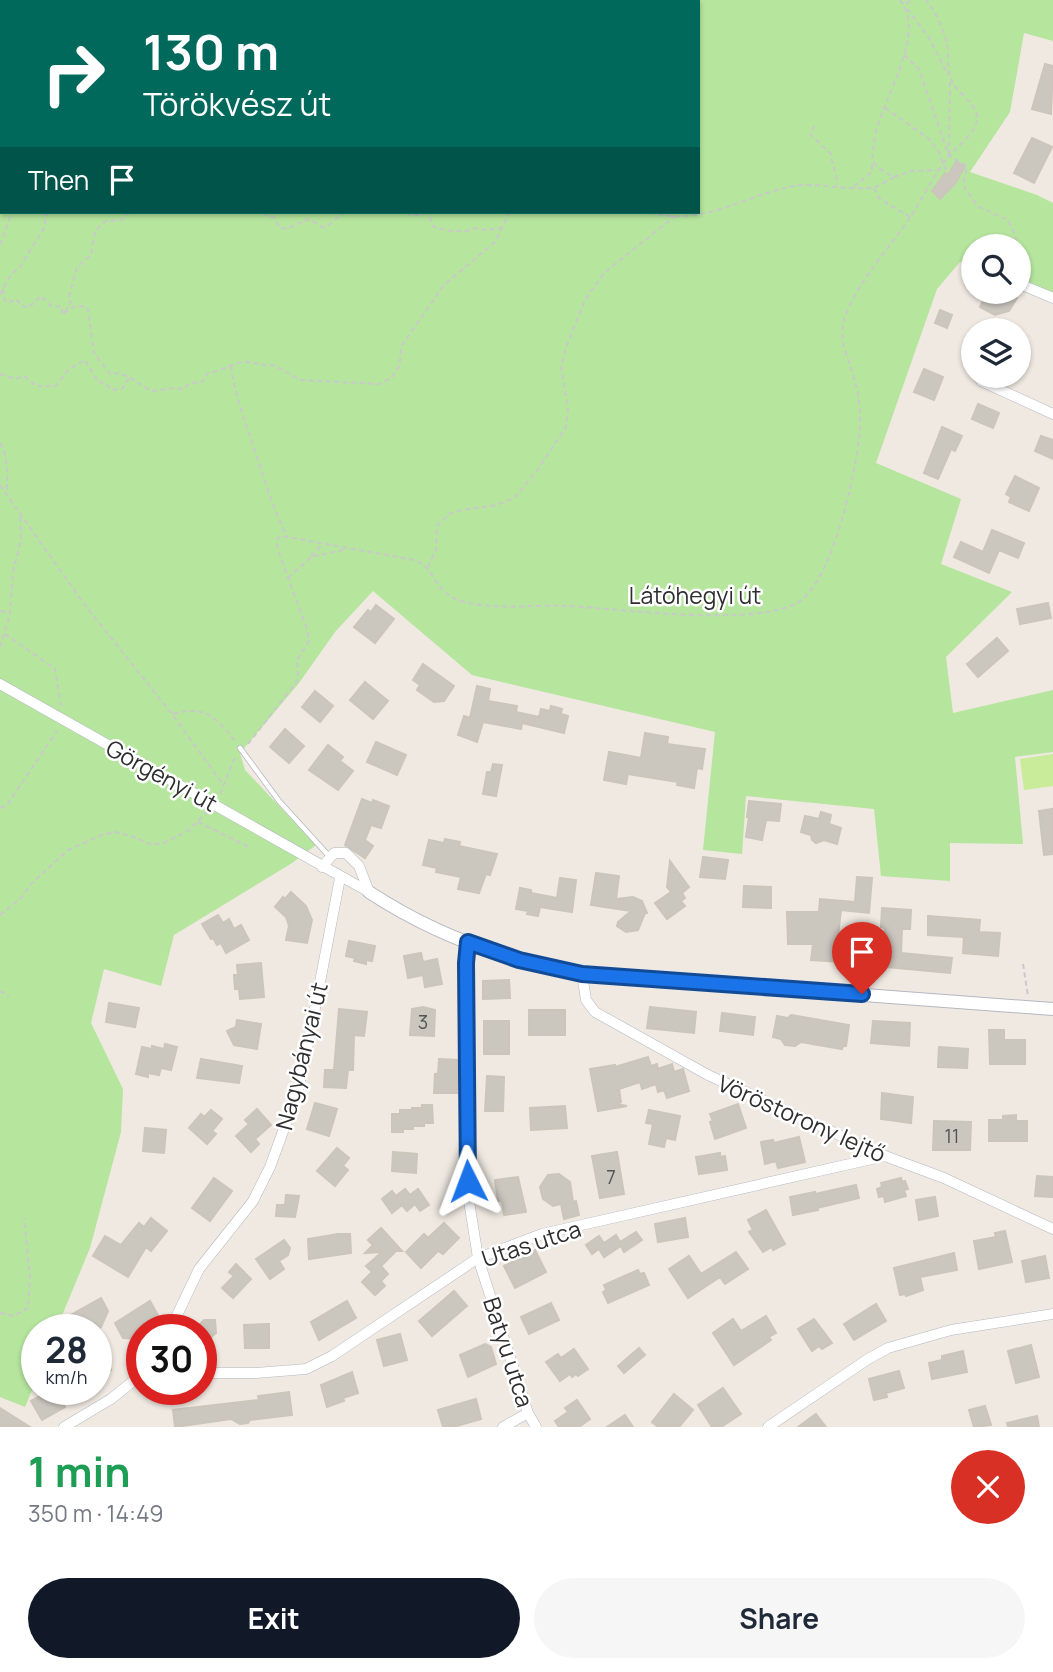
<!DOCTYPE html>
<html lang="en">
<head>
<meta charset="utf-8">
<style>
  body { margin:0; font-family:Manrope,sans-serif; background:#f6f6f7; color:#1f2937; height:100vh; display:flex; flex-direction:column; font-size:26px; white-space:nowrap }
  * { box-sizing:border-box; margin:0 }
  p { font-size:23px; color:#747a83 }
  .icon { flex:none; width:38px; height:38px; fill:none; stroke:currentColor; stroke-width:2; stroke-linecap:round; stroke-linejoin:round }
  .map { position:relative; height:1427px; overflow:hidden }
  .sheet { display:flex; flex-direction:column; background:#fff; flex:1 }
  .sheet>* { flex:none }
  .guide { position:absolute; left:0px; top:0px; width:700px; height:214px; box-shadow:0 2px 5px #0004; background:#00695c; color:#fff; overflow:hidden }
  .buttons { position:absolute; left:961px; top:234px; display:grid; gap:14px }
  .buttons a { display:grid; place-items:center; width:70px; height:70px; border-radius:50%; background:#fff; box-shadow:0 2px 5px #0004; font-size:35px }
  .speed { position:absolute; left:21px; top:1314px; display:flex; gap:14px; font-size:35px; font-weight:700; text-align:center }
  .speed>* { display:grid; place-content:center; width:91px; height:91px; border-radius:50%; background:#fff; box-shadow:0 2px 5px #0004; line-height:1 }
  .speed small { font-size:18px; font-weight:400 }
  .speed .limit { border:10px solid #d22; background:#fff; color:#111 }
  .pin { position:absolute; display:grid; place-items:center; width:60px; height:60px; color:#fff; margin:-72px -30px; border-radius:50% 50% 50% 0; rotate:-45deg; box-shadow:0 0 7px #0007 }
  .pin .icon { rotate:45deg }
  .me { position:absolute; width:77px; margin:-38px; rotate:357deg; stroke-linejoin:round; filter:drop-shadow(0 0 5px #0008) }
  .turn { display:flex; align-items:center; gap:24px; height:147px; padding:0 28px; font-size:32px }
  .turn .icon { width:91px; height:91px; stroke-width:2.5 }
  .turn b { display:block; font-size:49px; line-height:60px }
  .then { display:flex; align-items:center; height:66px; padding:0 28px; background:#0003; gap:14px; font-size:26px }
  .round { display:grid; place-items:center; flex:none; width:74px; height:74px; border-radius:37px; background:#f6f6f7 }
  .head { display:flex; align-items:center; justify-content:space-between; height:119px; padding:0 28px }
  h1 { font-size:42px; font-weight:700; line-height:52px; color:#1e9e55 }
  .primary-button { display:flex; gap:14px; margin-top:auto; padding:14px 28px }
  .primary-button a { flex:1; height:80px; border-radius:42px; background:#111827; color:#fff; font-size:28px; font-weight:700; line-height:80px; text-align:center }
  .primary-button a+a { background:#f6f6f7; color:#1f2937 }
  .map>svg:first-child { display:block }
  .green { fill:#b6e59e; fill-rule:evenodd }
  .pitch { fill:#c9ec9a }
  .building { fill:#cbc7bf; stroke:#cbc5ba; stroke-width:2 }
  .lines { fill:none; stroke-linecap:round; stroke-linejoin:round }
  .service-casing { stroke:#b4b7c1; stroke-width:6 }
  .minor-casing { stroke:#b4b7c1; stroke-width:11 }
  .tertiary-casing { stroke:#b4b7c1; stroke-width:14 }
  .path { stroke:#c9c9c9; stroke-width:2; stroke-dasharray:5 3.5; stroke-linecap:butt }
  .service { stroke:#fff; stroke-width:4.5 }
  .minor { stroke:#fff; stroke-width:10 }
  .tertiary { stroke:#fff; stroke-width:12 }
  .route-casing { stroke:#114b97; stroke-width:18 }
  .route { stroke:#1a73e8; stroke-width:12 }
  .labels { text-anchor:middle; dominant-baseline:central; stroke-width:5; stroke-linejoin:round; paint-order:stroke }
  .number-label { font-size:19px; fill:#555452 }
  .street-label { font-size:23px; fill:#2e2e2e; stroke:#fff }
</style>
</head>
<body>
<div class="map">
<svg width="1053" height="1427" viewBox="0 0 1053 1427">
  <rect width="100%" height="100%" fill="#efe9e1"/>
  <path class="green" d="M0 0H1053V41L1024 33 1010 112 970 172 1037 195 1053 203V295L1019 282 1018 247H973V268L960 262 937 289 876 463 961 499 941 564 1012 592 946 657 953 713 1053 690V752L1015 757 1023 844 950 843V881L881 876 874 809 746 796 742 854 703 850 715 732 472 675 373 591 335 632 299 683 240 753 245 770 316 845 292 863 174 935 161 986 104 969 91 1023 123 1089 121 1132 90 1248 56 1330H37V1378L25 1407 0 1397ZM2 2H698V212H2Z"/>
  <path class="pitch" d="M1053 754V786L1024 790 1020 759Z"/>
  <path class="building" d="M1045 64 1053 66 1051 114 1032 109Z
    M1032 138 1052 147 1034 183 1014 173Z
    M956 162 965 166 955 184 940 199 932 191 945 173 948 175Z
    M987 292H1005L1017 298 1009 311 995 315 980 307Z
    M940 310 952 315 947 328 935 323Z
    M924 369 943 377 934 400 914 392Z
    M978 404 999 413 993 428 972 419Z
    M942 427 962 436 955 451 951 449 938 479 924 473Z
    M1041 436 1053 440V459L1035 451Z
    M1015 476 1039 488 1029 511 1009 502 1011 497 1006 494Z
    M992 530 1024 543 1018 558 999 550 989 573 954 557 961 542 983 552Z
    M1048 603 1051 618 1020 624 1017 609Z
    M376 605 394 619 375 643 354 627 368 610 371 612Z
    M997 638 1008 651 978 677 967 664Z
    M423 664 454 686 444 701 434 702 417 690 420 685 413 680Z
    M365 682 388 701 373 719 350 700Z
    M477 686 490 689 488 701 517 706 516 712 539 717 541 709 550 711 551 706 562 709 561 714 568 716 564 733 522 723 521 729 483 722 477 742 458 735 464 716 470 718Z
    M315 691 333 706 320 722 302 707Z
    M285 729 304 746 289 763 270 747Z
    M645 733 668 737 667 744 705 749 702 769 697 768 694 788 677 785 678 782 628 774 626 784 604 780 609 752 641 758Z
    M376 742 406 755 397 775 367 762Z
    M328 745 343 757 340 761 353 771 338 790 309 770Z
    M493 764 502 765 496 796 483 794 487 772H491Z
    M362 799 372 803 373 800 389 806 381 828 371 825 365 840 373 846 365 858 345 845Z
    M749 801 781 804 779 821 766 820 762 840 746 837 749 817H747Z
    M1052 809 1053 854 1044 855 1039 811Z
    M821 812 831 815 829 824 841 828 837 844 824 840 816 843 812 840 811 835 801 832 805 816 819 819Z
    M445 839 460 842 459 846 497 854 490 875 486 874 479 893 458 889 461 877 436 872 437 868 423 865 429 840 444 843Z
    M703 857 728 860 725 879 700 877Z
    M670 861 689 887 682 893 685 898 681 901 685 906 667 919 655 903 671 892 667 887Z
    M596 873 619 876 616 899 633 897 642 901 647 913H645L638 930 626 932 617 926 618 922 631 911 591 905Z
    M857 877 872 878 869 913 841 910 837 945 884 946 885 928 881 927 882 908 911 910 910 929H902L901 953 952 958 950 973 876 966V964L811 960 813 944H788L787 912H819L820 899 855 902Z
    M560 878 576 880 572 912 540 907 538 916 527 914 528 911 516 909 520 888 531 890V893L557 898Z
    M744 886 771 887V908L743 907Z
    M291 892 306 906 312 920 307 943 286 940 289 926 286 917 275 907 283 897 285 899Z
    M218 915 223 923 229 919 234 929 241 925 249 940 226 953 221 943 217 945 213 938 211 939 202 924Z
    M928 916 980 920 979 932 1000 933 998 956 963 953 964 937 928 935Z
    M349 941 375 946 372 961 366 960V964L354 961 355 958 346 956Z
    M421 953 423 962 437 959 442 984 425 987 423 975 408 978 404 956Z
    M261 963 264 997 240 999 239 989H235L234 975H238L237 965Z
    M509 980 510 998 483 999V981Z
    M109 1003 139 1008 135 1027 106 1022Z
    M423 1007 435 1010 434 1036 410 1035 412 1009Z
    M650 1007 696 1012 694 1033 647 1028Z
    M339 1009 367 1012 364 1036 354 1035 353 1070H348L346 1088 324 1087 325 1070H334Z
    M529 1010H565V1035H529Z
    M722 1013 755 1017 753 1035 720 1031Z
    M791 1015 849 1025 846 1046H843L842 1049 801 1042 795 1046 785 1045 781 1039 773 1037 777 1016 788 1018Z
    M237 1020 261 1024 257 1049 234 1045 227 1031 236 1027Z
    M484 1021H509V1054H484Z
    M873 1021 910 1023 909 1046 871 1043Z
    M989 1030H1004V1040H1025V1064H990Z
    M165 1044 177 1047 171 1070 161 1068 159 1075 148 1073V1077L136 1074 142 1047 152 1049V1046L164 1049Z
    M939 1047 968 1049 967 1068 938 1067Z
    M648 1057 651 1066 657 1064 658 1069 672 1064 674 1072 683 1069 689 1091 667 1098 664 1090 658 1092 656 1084 642 1089 640 1082 619 1089 621 1102 617 1104 627 1106 598 1111 590 1069 615 1065V1067Z
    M201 1059 242 1066 239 1083 197 1078Z
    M439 1059 458 1060 457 1093H434L435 1074H438Z
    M487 1076 504 1077 503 1111H485Z
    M882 1093 913 1097 911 1123 881 1119Z
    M315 1103 337 1109 329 1136 307 1129Z
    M738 1104 746 1128 715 1139 710 1122 713 1121 710 1114Z
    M422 1105H432L433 1123H424V1126H413V1129H403V1132H392V1114H400V1110H412V1108H422Z
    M565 1106 567 1128 531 1130 530 1108Z
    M257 1109 271 1125 255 1139 259 1144 251 1152 236 1136 249 1124 245 1120Z
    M211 1110 222 1119 212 1131 216 1134 207 1144 189 1128 201 1114 204 1117Z
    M649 1110 680 1116 675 1140 666 1138 664 1147 649 1144 653 1124 646 1123Z
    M1016 1115V1121H1027V1141H989V1120H1003V1116Z
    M934 1121 971 1122 970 1150H933Z
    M145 1128 166 1130 164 1153 143 1151Z
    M799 1137 805 1162 778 1168 776 1161 765 1164 761 1142 773 1140 774 1143Z
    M337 1148 349 1158 343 1166 348 1170 335 1186 317 1171Z
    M393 1152 417 1154 416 1173 392 1171Z
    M617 1152 624 1194 600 1198 592 1156Z
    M720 1153V1157L725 1156 727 1170 699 1174 696 1157Z
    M559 1174 570 1182 573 1202 576 1201 579 1215 564 1219 561 1204 553 1206 543 1199 540 1187 548 1175Z
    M1037 1176 1053 1177V1197L1035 1196Z
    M518 1177 526 1212 504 1215 502 1201H498L495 1180Z
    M214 1178 232 1191 210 1221 192 1208Z
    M901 1178 902 1182 905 1181 908 1189 904 1190 906 1196 885 1202 884 1196 879 1197 877 1189 882 1187 881 1183Z
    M856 1185 859 1198 817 1208 818 1210 793 1215 790 1197 815 1192V1194Z
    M405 1189 410 1195 418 1189 429 1205 420 1211 415 1204 407 1211 402 1205 392 1213 382 1199 392 1191 396 1196Z
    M286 1195 299 1196 295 1217 276 1216 277 1205H285Z
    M935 1197 938 1216 919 1220 916 1200Z
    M766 1210 785 1244 773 1250 772 1247 763 1252 749 1232 753 1230 748 1220Z
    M151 1218 167 1231 151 1251 146 1247 128 1277 93 1256 105 1236 121 1245 139 1223 144 1227Z
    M685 1218 688 1237 658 1242 655 1224Z
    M444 1223 459 1238 443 1254 438 1251 421 1268 406 1252 424 1234 428 1238Z
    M381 1228 402 1251H396L381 1266 388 1274 381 1281 385 1286 375 1295 362 1282 372 1272 366 1266 382 1252 365 1253 373 1245 368 1240Z
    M1005 1231 1012 1262 979 1269 974 1241 996 1237 995 1233Z
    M636 1232 642 1240 624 1252 621 1246 604 1257 599 1249 592 1254 586 1245 599 1236 604 1243 616 1235 620 1242Z
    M338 1234H350L351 1253 309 1259 308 1239Z
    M284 1240 290 1248 288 1255 279 1261 284 1269 270 1279 256 1259Z
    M535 1250 546 1272 515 1288 504 1266Z
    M736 1252 748 1269 725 1284 720 1277 688 1298 669 1269 689 1256 701 1274Z
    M954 1253 957 1270 920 1277 923 1290 906 1296 905 1294 900 1295 894 1268Z
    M1045 1256 1049 1278 1026 1282 1022 1261Z
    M236 1264 251 1279 233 1298 222 1288 234 1276 229 1272Z
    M638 1270 640 1274 644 1273 649 1285 608 1303 603 1292 606 1290 604 1285Z
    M454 1291 467 1306 432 1336 419 1321Z
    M101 1298 108 1311 101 1327 96 1330H75L67 1317Z
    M150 1301 159 1317 154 1330H142V1339L123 1338 115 1323Z
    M347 1301 356 1318 319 1340 311 1322Z
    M551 1303 559 1320 529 1334 521 1317Z
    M876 1304 886 1321 854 1340 844 1324Z
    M766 1316 776 1333 769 1337 771 1340 734 1365 713 1333 733 1319 741 1331Z
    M814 1319 832 1343 822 1349 819 1346 812 1351 798 1329Z
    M204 1320H215L216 1333 201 1345V1330H194Z
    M269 1324V1348H245L244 1325Z
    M400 1334 407 1360 384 1366 377 1340Z
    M96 1336 111 1370 96 1376Z
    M485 1344 491 1347 496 1364 468 1377 460 1355Z
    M1031 1345 1039 1377 1016 1383 1008 1351Z
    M639 1348 645 1355 624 1373 618 1366Z
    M574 1349 588 1369 578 1376 576 1374 572 1377 570 1374 560 1381 546 1362 558 1354 561 1358Z
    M963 1351 967 1372 932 1379 929 1363 942 1360V1356Z
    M899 1371 904 1388 886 1393 887 1397 874 1400 869 1379Z
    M352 1372 358 1393 343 1398 344 1401 327 1407 321 1385Z
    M723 1388 741 1414 721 1427H712L698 1405Z
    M52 1390H56L65 1407 42 1420 31 1401Z
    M289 1392 292 1415 250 1420 248 1423 240 1424 231 1419 175 1427 173 1410 259 1400 258 1396Z
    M674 1394 693 1410 679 1427H658L652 1422Z
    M476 1399 481 1419 453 1427H443L438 1410Z
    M577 1400 590 1419 579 1427H559L555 1421 568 1412 565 1408Z
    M985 1406 991 1425 974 1427 969 1410Z
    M0 1408 30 1427H0Z
    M816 1414 826 1427H798Z
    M625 1415 633 1427H607Z
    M1037 1416 1039 1427H1008L1007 1423Z"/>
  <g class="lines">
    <defs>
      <path id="service" d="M240 748 279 801 329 856"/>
      <path id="minor" d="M1022 285 1053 298
        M981 381 1053 414
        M0 684 369 892
        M322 867 334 853H346L359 866 369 892
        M468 942 466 963V1161L469 1201 478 1258 528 1413 536 1427
        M582 974 586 1000 595 1012 708 1075 885 1156 944 1178 1053 1229
        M170 1330 199 1269 253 1201 270 1167 297 1093 305 1060 340 878
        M201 1373H256L306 1369 332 1356 478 1258 542 1234 885 1156
        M64 1427 111 1399 142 1374
        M503 1427 528 1413
        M768 1427 868 1359 888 1348 951 1330 1053 1314"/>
      <path id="tertiary" d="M369 892C433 934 507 961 582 974L1053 1009"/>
    </defs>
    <use href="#service" class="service-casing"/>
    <use href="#minor" class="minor-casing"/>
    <use href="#tertiary" class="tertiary-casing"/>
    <path class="path" d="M360 0 361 2
      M526 0V2
      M900 0C929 36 877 104 874 144 873 149 872 156 873 161 877 169 887 173 894 177L911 171 937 170
      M94 2 95 0
      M906 4 911 0
      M907 9 928 36 948 75
      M904 55 919 69 949 156 967 166 964 180 965 189 979 207 1008 220 1015 235 1017 247
      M885 108 929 139 938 150 947 173
      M814 126 810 134 831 154C832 165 837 173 837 185
      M949 155 950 80
      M854 186 872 172V162
      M874 188 880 199 910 217
      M264 212 266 215 275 218 279 227 286 229 309 219 322 227 327 226 345 212
      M407 212 412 216 425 213 430 218 434 227 451 231H466L473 228 485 230 501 228
      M650 212C699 228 746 195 793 186 815 182 856 192 875 187 881 185 888 180 894 177
      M0 245 12 212
      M1018 259 1020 273
      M3 289 4 299 8 303 16 299 21 305 28 308 41 296 51 306 62 307V315L73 307 85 306 88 310 94 353 110 374C125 370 139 385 152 391L175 388 183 389 190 383 202 382 208 373C221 372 233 362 246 362 256 362 263 367 274 365L300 380 379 384 391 378 399 367 402 345 444 285 495 242 510 212
      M0 295 11 274 19 268 45 227V216L49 212
      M65 312 71 302 69 297 77 267 91 255 95 231 106 221 121 220 129 212
      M231 366C235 398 248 429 258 460 267 486 274 512 287 536
      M0 374 15 379 24 376 36 386H56L69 369 85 360 98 382 106 383 111 390 122 389 129 378
      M0 443C9 458 7 476 7 493
      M0 485 84 604 172 714 222 783
      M311 556 322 545
      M428 567 436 549 437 526 449 514 462 510 497 505 514 498 536 472 566 427 568 408 561 367 566 347 585 300 604 273 675 216
      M288 578 311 557 347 549
      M0 611 9 613
      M5 634 55 669 61 706
      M0 647 10 614 13 571 21 541 20 513
      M173 714C205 705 216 717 235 741
      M248 744 295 684 298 678 297 660 309 641 307 629 279 553 277 544 278 538 282 536 414 560C438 569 431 591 461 601 496 611 534 604 569 606 618 609 762 628 800 601 834 576 856 472 860 430 861 415 859 396 855 381 849 358 836 338 846 314 860 279 888 250 909 219 923 198 934 174 950 155 958 145 979 131 977 116 974 100 953 91 950 76 947 65 949 54 947 44 944 30 935 10 926 0
      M220 794 235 757
      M0 808 7 805 57 731
      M198 822 249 847
      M0 915 21 898 32 883 68 850 102 835 116 832 134 837 152 845 164 843 189 830 207 812
      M1023 964 1028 996
      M0 991 9 996
      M0 1313 14 1316 28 1308 30 1276 24 1218"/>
    <use href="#service" class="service"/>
    <use href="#minor" class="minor"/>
    <use href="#tertiary" class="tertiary"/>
  </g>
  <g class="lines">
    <defs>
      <path id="route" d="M468 1181 466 963 468 942 519 960 582 974 862 994"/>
    </defs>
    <use href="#route" class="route-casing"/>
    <use href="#route" class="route"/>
  </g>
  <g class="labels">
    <g class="number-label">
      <text x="423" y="1022">3</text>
      <text x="952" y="1136">11</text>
      <text x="611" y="1177">7</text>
    </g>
    <g class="street-label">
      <text x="695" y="595">Látóhegyi út</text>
      <text transform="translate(162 775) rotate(29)">Görgényi út</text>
      <text transform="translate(301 1056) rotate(-76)">Nagybányai út</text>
      <text transform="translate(802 1118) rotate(24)">Vöröstorony lejtő</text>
      <text transform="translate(531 1243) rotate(-18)">Utas utca</text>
      <text transform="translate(509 1352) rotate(72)">Batyu utca</text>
    </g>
  </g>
</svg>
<div class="buttons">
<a><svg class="icon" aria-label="search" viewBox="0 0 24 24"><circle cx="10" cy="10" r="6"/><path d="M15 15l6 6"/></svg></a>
<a><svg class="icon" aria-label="layers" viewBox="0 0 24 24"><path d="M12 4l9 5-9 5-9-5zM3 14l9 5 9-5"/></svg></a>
</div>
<div class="speed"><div>28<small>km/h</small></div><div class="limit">30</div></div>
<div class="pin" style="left:862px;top:994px;background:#d93025"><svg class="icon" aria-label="arrive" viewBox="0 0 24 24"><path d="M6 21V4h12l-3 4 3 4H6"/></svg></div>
<svg class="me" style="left:468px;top:1181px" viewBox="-20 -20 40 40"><path d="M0-17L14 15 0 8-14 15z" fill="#1a73e8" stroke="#fff" stroke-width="4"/></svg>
<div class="guide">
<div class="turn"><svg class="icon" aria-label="right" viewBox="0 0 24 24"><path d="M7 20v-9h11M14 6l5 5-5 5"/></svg><div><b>130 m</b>Törökvész út</div></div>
<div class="then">Then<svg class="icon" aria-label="arrive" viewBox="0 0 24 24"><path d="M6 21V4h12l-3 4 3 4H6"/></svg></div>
</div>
</div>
<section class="sheet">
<div class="head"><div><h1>1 min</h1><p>350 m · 14:49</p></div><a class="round" style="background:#d93025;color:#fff"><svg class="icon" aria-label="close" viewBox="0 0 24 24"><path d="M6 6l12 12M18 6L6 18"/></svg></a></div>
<div class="primary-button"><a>Exit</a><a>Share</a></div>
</section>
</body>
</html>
